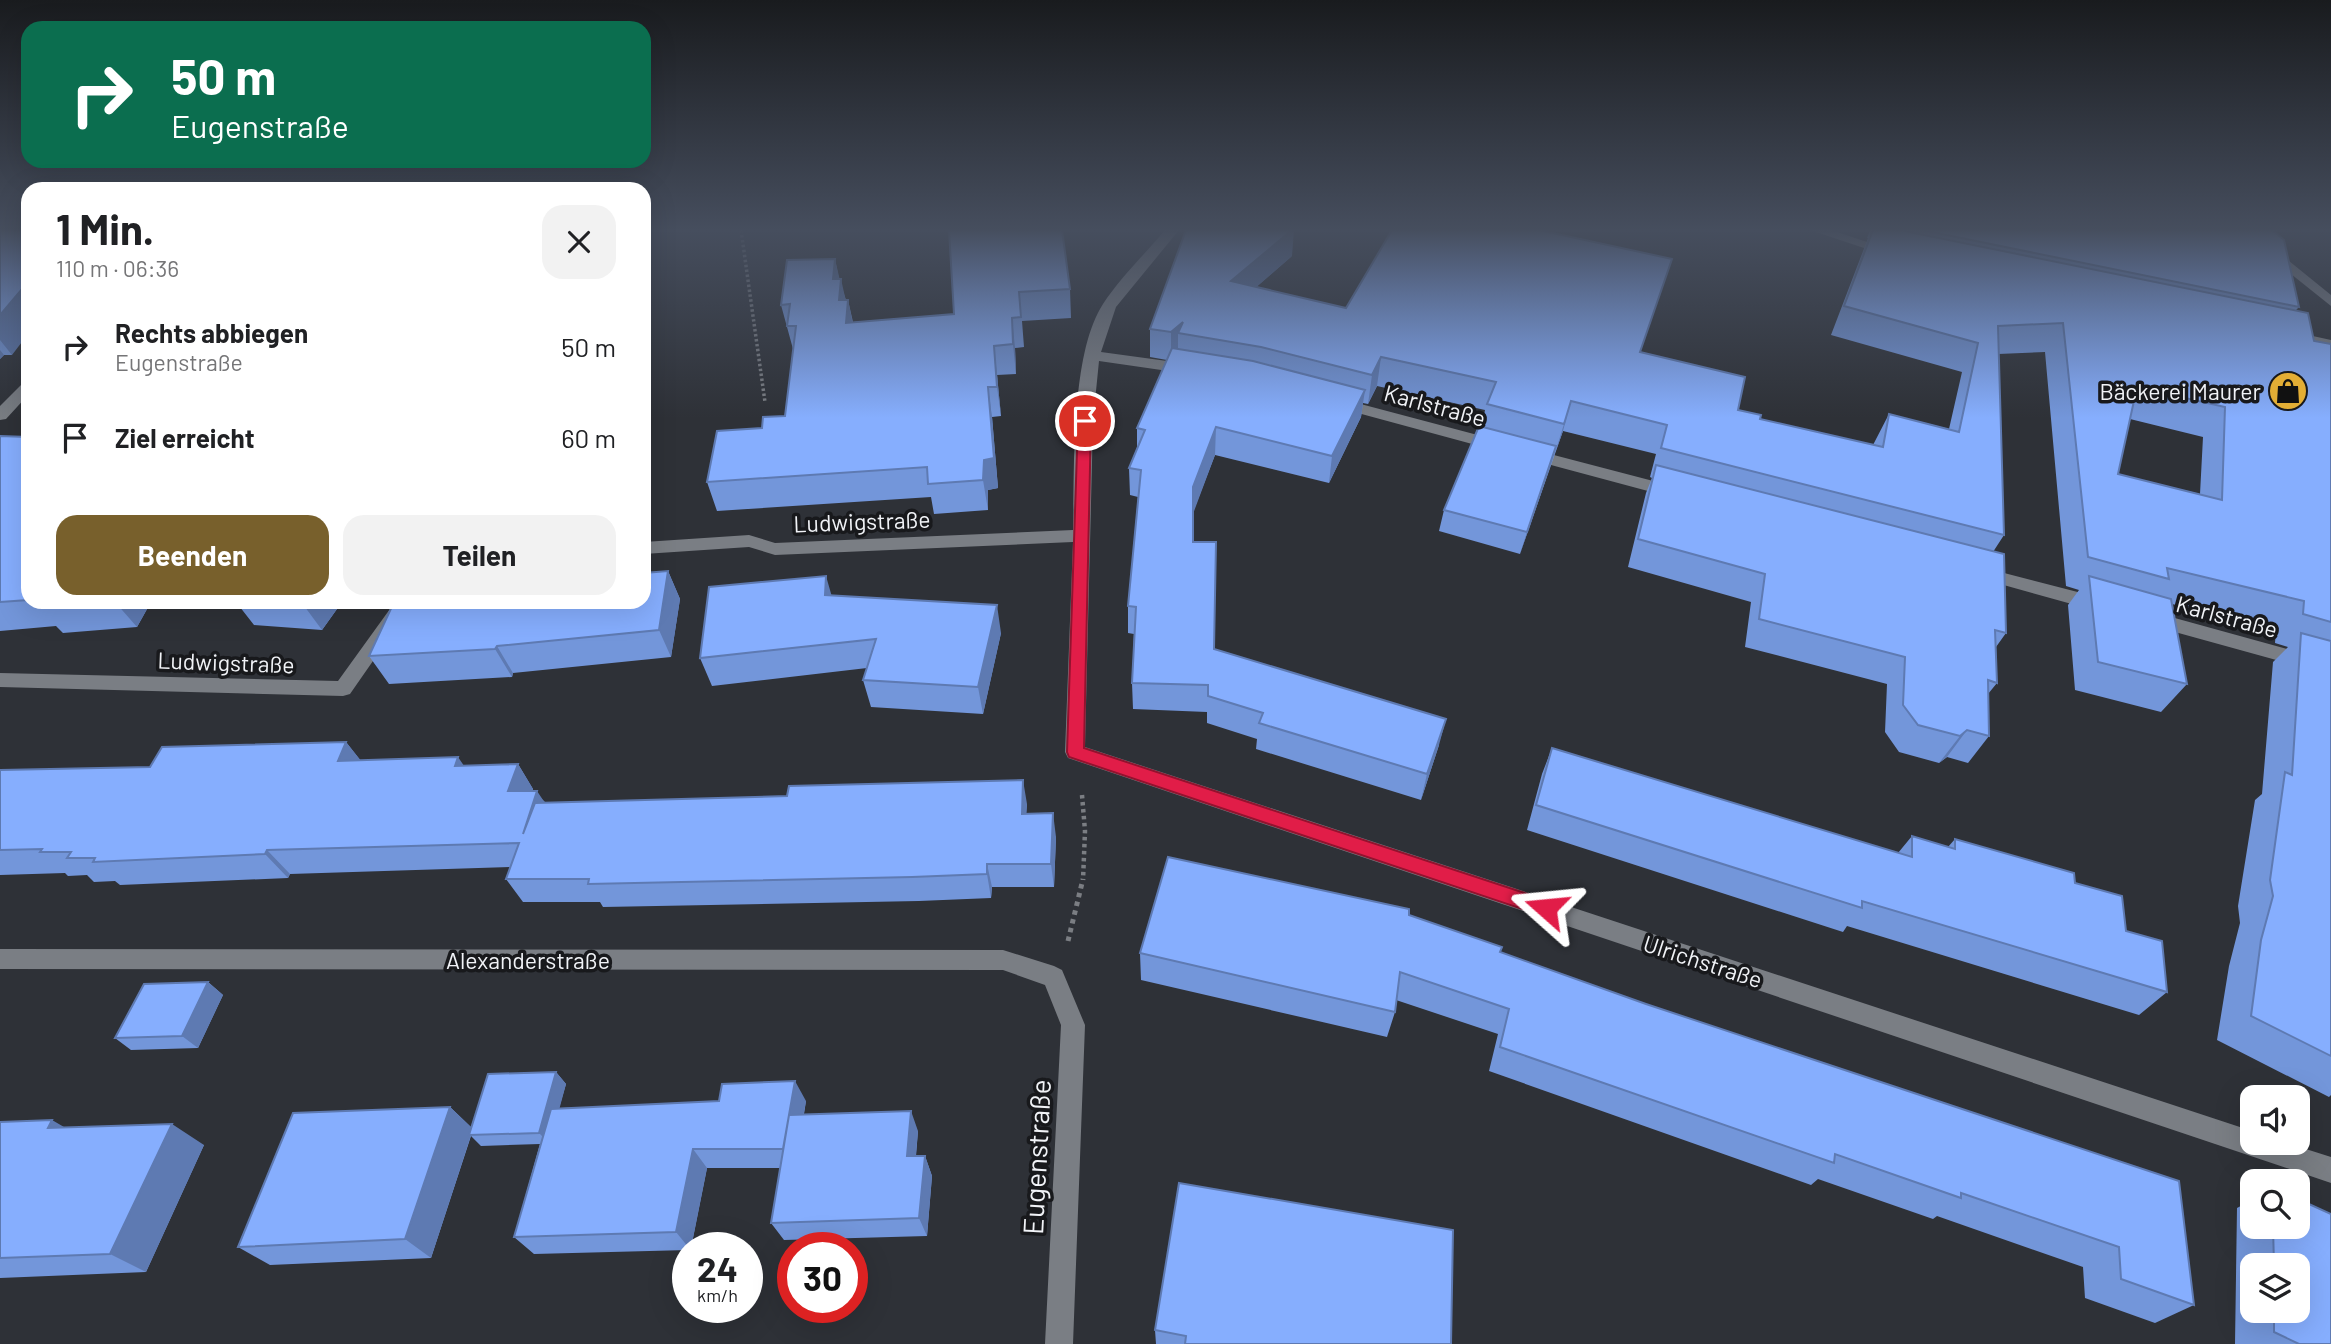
<!DOCTYPE html>
<html lang="de">
<head>
<meta charset="utf-8">
<style>
  body { margin:0; font-family:Barlow,sans-serif; background:#f2f2f2; color:#202124; height:100vh; display:flex; flex-direction:column; font-size:26px; white-space:nowrap }
  * { box-sizing:border-box; margin:0 }
  p { font-size:23px; color:#757577 }
  .icon { flex:none; width:38px; height:38px; fill:none; stroke:currentColor; stroke-width:2; stroke-linecap:round; stroke-linejoin:round }
  .map { position:relative; flex:1; overflow:hidden }
  .details { position:absolute; left:21px; top:182px; width:630px; height:427px; display:flex; flex-direction:column; background:#fff; border-radius:21px; box-shadow:0 7px 28px #0002 }
  .details>* { flex:none }
  .hud { position:absolute; left:21px; top:21px; width:630px; height:147px; border-radius:21px; box-shadow:0 7px 28px #0002; background:#0b6e4f; color:#fff; overflow:hidden }
  .controls { position:absolute; left:2240px; top:1085px; display:grid; gap:14px }
  .controls a { display:grid; place-items:center; width:70px; height:70px; border-radius:14px; background:#fff; box-shadow:0 7px 28px #0002; font-size:35px }
  .speed { position:absolute; left:672px; top:1232px; display:flex; gap:14px; font-size:35px; font-weight:700; text-align:center }
  .speed>* { display:grid; place-content:center; width:91px; height:91px; border-radius:50%; background:#fff; box-shadow:0 7px 28px #0002; line-height:1 }
  .speed small { font-size:18px; font-weight:400 }
  .speed .limit { border:10px solid #d22; background:#fff; color:#111 }
  .pin { position:absolute; display:grid; place-items:center; width:60px; height:60px; color:#fff; margin:-30px; border:4px solid #fff; border-radius:50%; box-shadow:0 2px 7px #0007 }
  .me { position:absolute; width:77px; margin:-38px; rotate:288deg; stroke-linejoin:round; filter:drop-shadow(0 0 5px #0008) }
  .turn { display:flex; align-items:center; gap:24px; height:147px; padding:0 35px; font-size:32px }
  .turn .icon { width:91px; height:91px; stroke-width:2.5 }
  .turn b { display:block; font-size:49px; line-height:60px }
  .round { display:grid; place-items:center; flex:none; width:74px; height:74px; border-radius:21px; background:#f2f2f2 }
  .summary { display:flex; align-items:center; justify-content:space-between; height:119px; padding:0 35px }
  h1 { font-size:42px; font-weight:700; line-height:52px }
  .action { display:flex; gap:14px; margin-top:auto; padding:14px 35px }
  .action a { flex:1; height:80px; border-radius:21px; background:#78602c; color:#fff; font-size:28px; font-weight:700; line-height:80px; text-align:center }
  .action a+a { background:#f2f2f2; color:#202124 }
  ul { padding:0; list-style:none }
  li { display:flex; align-items:center; gap:21px; height:91px; padding:0 35px }
  li div { flex:1 }
  li b { display:block; font-size:26px }
  li em { font-style:normal }
  .map>svg:first-child { display:block }
  .lines { fill:none; stroke-linecap:round; stroke-linejoin:round }
  .path-far2 { stroke:#7b7e83; stroke-width:3.5; stroke-dasharray:2.5 2.5; stroke-linecap:butt }
  .path-far1 { stroke:#7b7e83; stroke-width:4.5; stroke-dasharray:3.5 3.5; stroke-linecap:butt }
  .path { stroke:#7b7e83; stroke-width:5; stroke-dasharray:4.5 4.5; stroke-linecap:butt }
  .minor { fill:#7a7e84; fill-rule:evenodd }
  .tertiary { fill:#7a7e84; fill-rule:evenodd }
  .wall { fill:#7396da; fill-rule:evenodd }
  .shaded-wall { fill:#5e7ab2 }
  .building { fill:#86aefe; stroke:#5e7ab2; stroke-width:2; fill-rule:evenodd }
  .route { fill:#e11d48; stroke:#92132f; stroke-width:2 }
  .labels { text-anchor:middle; dominant-baseline:central; stroke-width:7; stroke-linejoin:round; paint-order:stroke }
  .poi-label { font-size:23px; fill:#f1f3f7; stroke:#18191c; text-anchor:end }
  .street-label { font-size:23px; fill:#f1f3f7; stroke:#18191c }
  .near-street-label { font-size:28px; fill:#f1f3f7; stroke:#18191c }
</style>
</head>
<body>
<div class="map">
<svg width="2331" height="1344" viewBox="0 0 2331 1344">
  <rect width="100%" height="100%" fill="#2e3137"/>
  <g class="lines">
    <path class="path-far2" d="M741 230 765 402"/>
    <path class="path-far1" d="M1082 795 1085 831 1083 880"/>
    <path class="path" d="M1068 941 1083 879"/>
    <path class="minor" d="M1165 230H1179L1116 307 1101 352 1189 364 1197 369 1189 374 1099 361 1093 421 1085 747 2252 1131V1143H2287L2331 1157V1183L1068 758 1065 752 1073 542 775 555 749 547 644 554V542L749 535 775 543 1073 530C1075 469 1070 355 1103 304 1120 278 1145 254 1165 230Z
      M2236 230H2251L2331 295V306Z
      M28 381V395L6 419 0 420V406L23 383Z
      M1338 398 1504 442 1506 446 1498 451 1332 406 1330 403Z
      M1527 448 1680 488 1682 492 1674 498 1521 457 1519 453Z
      M1981 567 2097 597 2106 604 2097 611 1975 577 1972 573 1975 569Z
      M395 602H414L350 694 343 696 0 687V673L338 681Z
      M2153 612 2331 661V675L2146 624 2144 619Z
      M0 949 1003 950 1054 966 1062 970 1085 1025 1073 1344H1045L1061 1025 1045 985 1003 970 0 969Z"/>
    <path class="tertiary" d="M1810 230H1831L1897 252 1885 255Z
      M2290 331 2331 340V348L2285 338 2283 335Z"/>
  </g>
  <path class="wall" d="M0 230 12 355H4L0 359Z
    M949 230 1070 289 1071 318 1022 321 1024 347 1015 348 1016 374 997 375 1001 416 992 417 998 488 988 490V510L934 514 931 497 717 511 707 482 762 428 785 416 793 349 781 305 835 259 839 279 846 300H848L853 322 954 314Z
    M1870 230H2272L2299 307 2296 310 2314 341 2331 344V1095L2329 1097 2217 1040 2229 966 2240 923 2238 906 2255 800 2262 794 2273 662 2288 647 2275 643 2276 629 2172 604 2187 684 2161 712 2075 690 2068 605 2079 590 2066 586 2045 352 1998 354 2004 535 1993 552 2006 633 1996 647 1997 683 1988 694 1989 736 1968 763 1947 757 1939 763 1899 752 1885 732 1887 684 1745 647 1751 602 1628 567 1646 493 1652 478 1650 477 1656 454 1563 431 1520 554 1439 531 1444 510 1482 426 1485 410 1377 386 1368 404 1363 403 1361 417 1329 483 1215 455 1193 512V542L1214 649 1439 745 1421 800 1256 749 1257 739 1207 723V712L1133 709 1132 683 1134 634 1128 633V606L1138 497 1130 495 1129 468 1137 448V428L1167 360 1150 357V329L1292 256 1256 287 1346 308 1640 352 1738 410 1760 419 1873 445 1889 414 1949 429 1962 372 1831 335 1868 238H1867ZM2130 419 2203 437 2200 494 2118 474Z
    M0 436 28 437V602H151L137 627 63 633 56 626 0 631Z
    M668 571 680 599 671 657 513 673 512 677 389 684 369 656Z
    M831 595 1001 633 983 714 871 707 863 680 867 668 712 686 700 658Z
    M236 602H342L322 630 254 625Z
    M346 742 360 760 464 766 518 764 533 789V791L545 802 1027 804 1026 814 1056 837 1054 887H992L991 898 919 901 603 907 600 902H523L506 879 510 867 290 874 288 878 120 885 115 881 94 882 87 875 68 876 65 873 0 875V770L150 767Z
    M1552 748 1898 853 1912 836 1948 847 1955 839 2075 883 2126 931 2167 992 2139 1015 1847 926 1843 932 1527 830 1542 774Z
    M1409 915 1500 952 1646 1004 2179 1181 2194 1305 2155 1323 2085 1298 2083 1267 1937 1216 1933 1219 1818 1179 1811 1185 1489 1071 1498 1034 1396 1000 1395 1012 1387 1037 1141 980 1140 953Z
    M208 982 223 995 198 1048 131 1050 115 1038Z
    M556 1072 566 1084 559 1108 806 1101 804 1114 918 1131 916 1156H925L932 1176 927 1236 784 1240 771 1223 780 1168H707L691 1248H688V1250L534 1254 514 1237 540 1144 481 1146 471 1136 431 1258 270 1265 238 1247 450 1107 472 1128Z
    M0 1122 65 1128 204 1145 146 1272 0 1278Z
    M2252 1200V1227H2298L2331 1344H2235L2237 1208ZM2252 1265H2298V1311H2252Z
    M1155 1330 1451 1344H1156Z"/>
  <path class="shaded-wall" d="M1292 230H1294L1292 256 1230 310 1231 281Z
    M835 259 841 285V279L847 306 848 300 854 329 852 352 833 279Z
    M28 282V334L12 355 0 340V315Z
    M1012 318 1015 348 1016 374 1013 344Z
    M1183 322 1178 333V355L1171 361V332Z
    M994 346 997 375 1001 416 997 387Z
    M0 350 4 355 0 359Z
    M1381 357 1377 386 1368 404 1372 375Z
    M988 387 992 417 998 488 988 490V510L983 480Z
    M1365 390 1361 417 1329 483 1332 456Z
    M1571 401 1563 431 1555 453 1564 424Z
    M1216 427 1215 455 1193 514V487Z
    M1556 446 1550 467 1520 554 1527 532Z
    M668 571 680 599 671 657 659 630Z
    M826 576 834 604 825 595Z
    M115 602H151L137 627Z
    M303 602H342L322 630 302 603Z
    M997 605 1001 633 983 714 978 687Z
    M497 646 513 673 512 677 495 649Z
    M1446 719 1439 745 1421 800 1427 774Z
    M1967 730 1947 757 1939 763 1960 736Z
    M346 742 366 767 338 761Z
    M458 757 475 782 455 766Z
    M518 764 533 789 524 816 508 791Z
    M1023 780 1027 804 1025 838 1022 814Z
    M537 791 553 815 523 834Z
    M1053 813 1056 837 1054 887 1051 864Z
    M267 850 290 874 288 878 265 854Z
    M987 864 992 887 991 898 987 874Z
    M208 982 223 995 198 1048 182 1036Z
    M556 1072 566 1084 550 1144 539 1133Z
    M795 1081 806 1101 794 1168 783 1149Z
    M450 1107 473 1129 431 1258 405 1239Z
    M911 1111 918 1131 914 1175 907 1156Z
    M52 1120 88 1141 48 1128Z
    M172 1124 204 1145 146 1272 110 1254Z
    M693 1149 707 1168 691 1248H689L676 1232Z
    M925 1156 932 1176 927 1236 919 1218Z"/>
  <path class="building" d="M0 230H28V251L26 253H28V282L0 315Z
    M949 230H1062L1070 289 1019 292 1021 317 1012 318 1013 344 994 346 997 387H988L994 458 984 460 983 480 928 484 927 467 707 482 717 431 762 428 763 417 785 416 796 326H787L790 304 781 305 787 260 835 259 833 279H841L839 300H848L846 323 954 314Z
    M1186 230H1292L1231 281 1346 308 1392 230H1539L1672 259 1640 352 1745 377 1738 410 1761 415 1760 419 1883 447 1889 414 1959 432 1978 343 1844 306 1873 230H1903L1914 233 2308 313 2314 341 2331 344V622L2303 614 2304 601 2167 568 2169 579 2088 557 2063 323 1998 326 2004 535 1661 448 1667 425 1571 401 1564 424 1487 404 1496 382 1381 357 1372 375 1261 347 1178 333 1183 322 1171 332 1150 329ZM2137 387 2225 407 2222 500 2118 474Z
    M1922 230H2272L2284 240 2299 307Z
    M1172 348 1253 361 1365 390 1332 456 1216 427 1193 487V542H1216L1214 649 1446 719 1427 774 1259 723 1263 713 1208 696V685L1132 683 1136 607 1128 606 1141 470 1129 468 1145 430 1137 428Z
    M1479 426 1556 446 1527 532 1444 510Z
    M0 436 28 437V600L0 602Z
    M1656 465 2004 554 2006 633 1995 630 1997 683 1988 680 1989 736 1967 730 1960 736 1918 725 1903 705 1905 657 1759 619 1765 574 1638 539Z
    M668 571 659 630 497 646 495 649 369 656 394 602H644V573Z
    M826 576 825 595 997 605 978 687 863 680 876 639 700 658 709 587Z
    M2089 576 2171 599 2187 684 2098 662Z
    M41 602H95L38 607Z
    M2301 633 2331 641V1056L2251 1016 2261 940 2273 896 2270 880 2285 772 2292 775Z
    M346 742 338 761 458 757 455 766 518 764 508 791H537L523 834 535 803 787 796 789 786 1023 780 1022 814 1053 813 1051 864H987V874L912 877 588 884 589 879H506L519 843 267 850 265 854 93 862 95 858H67L71 852H40L42 849 0 850V770L150 767 162 747Z
    M1552 748 1912 857V836L1955 849V839L2074 873 2075 883 2122 896 2126 931 2162 941 2167 992 1862 901V908L1536 805Z
    M1168 857 1409 909V915L1502 947 1500 952 1646 1004 2179 1181 2194 1305 2121 1279 2119 1247 1961 1193V1198L1835 1154 1834 1163 1500 1047 1509 1009 1400 972 1395 1012 1140 953Z
    M208 982 182 1036 115 1038 144 984Z
    M556 1072 539 1133 469 1135 488 1074Z
    M795 1081 783 1149H693L676 1232 514 1237 551 1109 719 1101 722 1084Z
    M450 1107 405 1239 238 1247 293 1113Z
    M911 1111 907 1156H925L919 1218 771 1223 789 1115Z
    M52 1120 48 1128 172 1124 110 1254 0 1258V1122Z
    M1179 1183 1453 1230 1451 1344H1185L1186 1336 1155 1330Z
    M2298 1199 2331 1214V1344H2299L2274 1332V1311H2298V1265H2274L2273 1227H2298Z"/>
  <linearGradient id="sky" x2="0" y2="1"><stop stop-color="#191b1e"/><stop offset="0.55" stop-color="#464e5e"/><stop offset="1" stop-color="#464e5e" stop-opacity="0"/></linearGradient>
  <rect width="2331" height="418" fill="url(#sky)"/>
  <path class="route" d="M1085 417 1091 421 1084 748 1546 900 1553 903 1556 908 1553 914 1546 917 1069 757 1067 752 1078 421Z"/>
  <defs>
    <symbol id="shop-disc" viewBox="-11 -11 22 22"><circle r="9.5" fill="#e3ae35" stroke="#18191c"/><path d="M-5-2.5h2.3a2.7 3.5 0 0 1 5.4 0H5L5.5 6h-11ZM-1.5-2.5h3a1.5 2.3 0 0 0-3 0Z" fill="#111"/></symbol>
  </defs>
  <g fill-rule="evenodd">
    <use href="#shop-disc" x="2266" y="369" width="44" height="44"/>
  </g>
  <g class="labels">
    <g class="poi-label">
      <text x="2261" y="391">Bäckerei Maurer</text>
    </g>
    <g class="street-label">
      <text transform="translate(1435 405) rotate(15)">Karlstraße</text>
      <text transform="translate(862 521) rotate(-2)">Ludwigstraße</text>
      <text transform="translate(2227 616) rotate(15)">Karlstraße</text>
      <text transform="translate(226 662) rotate(2)">Ludwigstraße</text>
      <text x="528" y="960">Alexanderstraße</text>
      <text transform="translate(1703 961) rotate(18)">Ulrichstraße</text>
    </g>
    <g class="near-street-label">
      <text transform="translate(1036 1157) rotate(-87)">Eugenstraße</text>
    </g>
  </g>
</svg>
<div class="controls">
<a><svg class="icon" aria-label="sound" viewBox="0 0 24 24"><path d="M4 9h4l5-4v14l-5-4H4zM17 9q2 3 0 6"/></svg></a>
<a><svg class="icon" aria-label="search" viewBox="0 0 24 24"><circle cx="10" cy="10" r="6"/><path d="M15 15l6 6"/></svg></a>
<a><svg class="icon" aria-label="layers" viewBox="0 0 24 24"><path d="M12 4l9 5-9 5-9-5zM3 14l9 5 9-5"/></svg></a>
</div>
<div class="speed"><div>24<small>km/h</small></div><div class="limit">30</div></div>
<div class="pin" style="left:1085px;top:421px;background:#d93025"><svg class="icon" aria-label="arrive" viewBox="0 0 24 24"><path d="M6 21V4h12l-3 4 3 4H6"/></svg></div>
<svg class="me" style="left:1546px;top:908px" viewBox="-20 -20 40 40"><path d="M0-17L14 15 0 8-14 15z" fill="#e11d48" stroke="#fff" stroke-width="4"/></svg>
<div class="hud">
<div class="turn"><svg class="icon" aria-label="right" viewBox="0 0 24 24"><path d="M7 20v-9h11M14 6l5 5-5 5"/></svg><div><b>50 m</b>Eugenstraße</div></div>
</div>
<section class="details">
<div class="summary"><div><h1>1 Min.</h1><p>110 m · 06:36</p></div><a class="round"><svg class="icon" aria-label="close" viewBox="0 0 24 24"><path d="M6 6l12 12M18 6L6 18"/></svg></a></div>
<ul>
<li><svg class="icon" aria-label="right" viewBox="0 0 24 24"><path d="M7 20v-9h11M14 6l5 5-5 5"/></svg><div><b>Rechts abbiegen</b><p>Eugenstraße</p></div><em>50 m</em></li>
<li><svg class="icon" aria-label="arrive" viewBox="0 0 24 24"><path d="M6 21V4h12l-3 4 3 4H6"/></svg><div><b>Ziel erreicht</b></div><em>60 m</em></li>
</ul>
<div class="action"><a>Beenden</a><a>Teilen</a></div>
</section>
</div>
</body>
</html>
